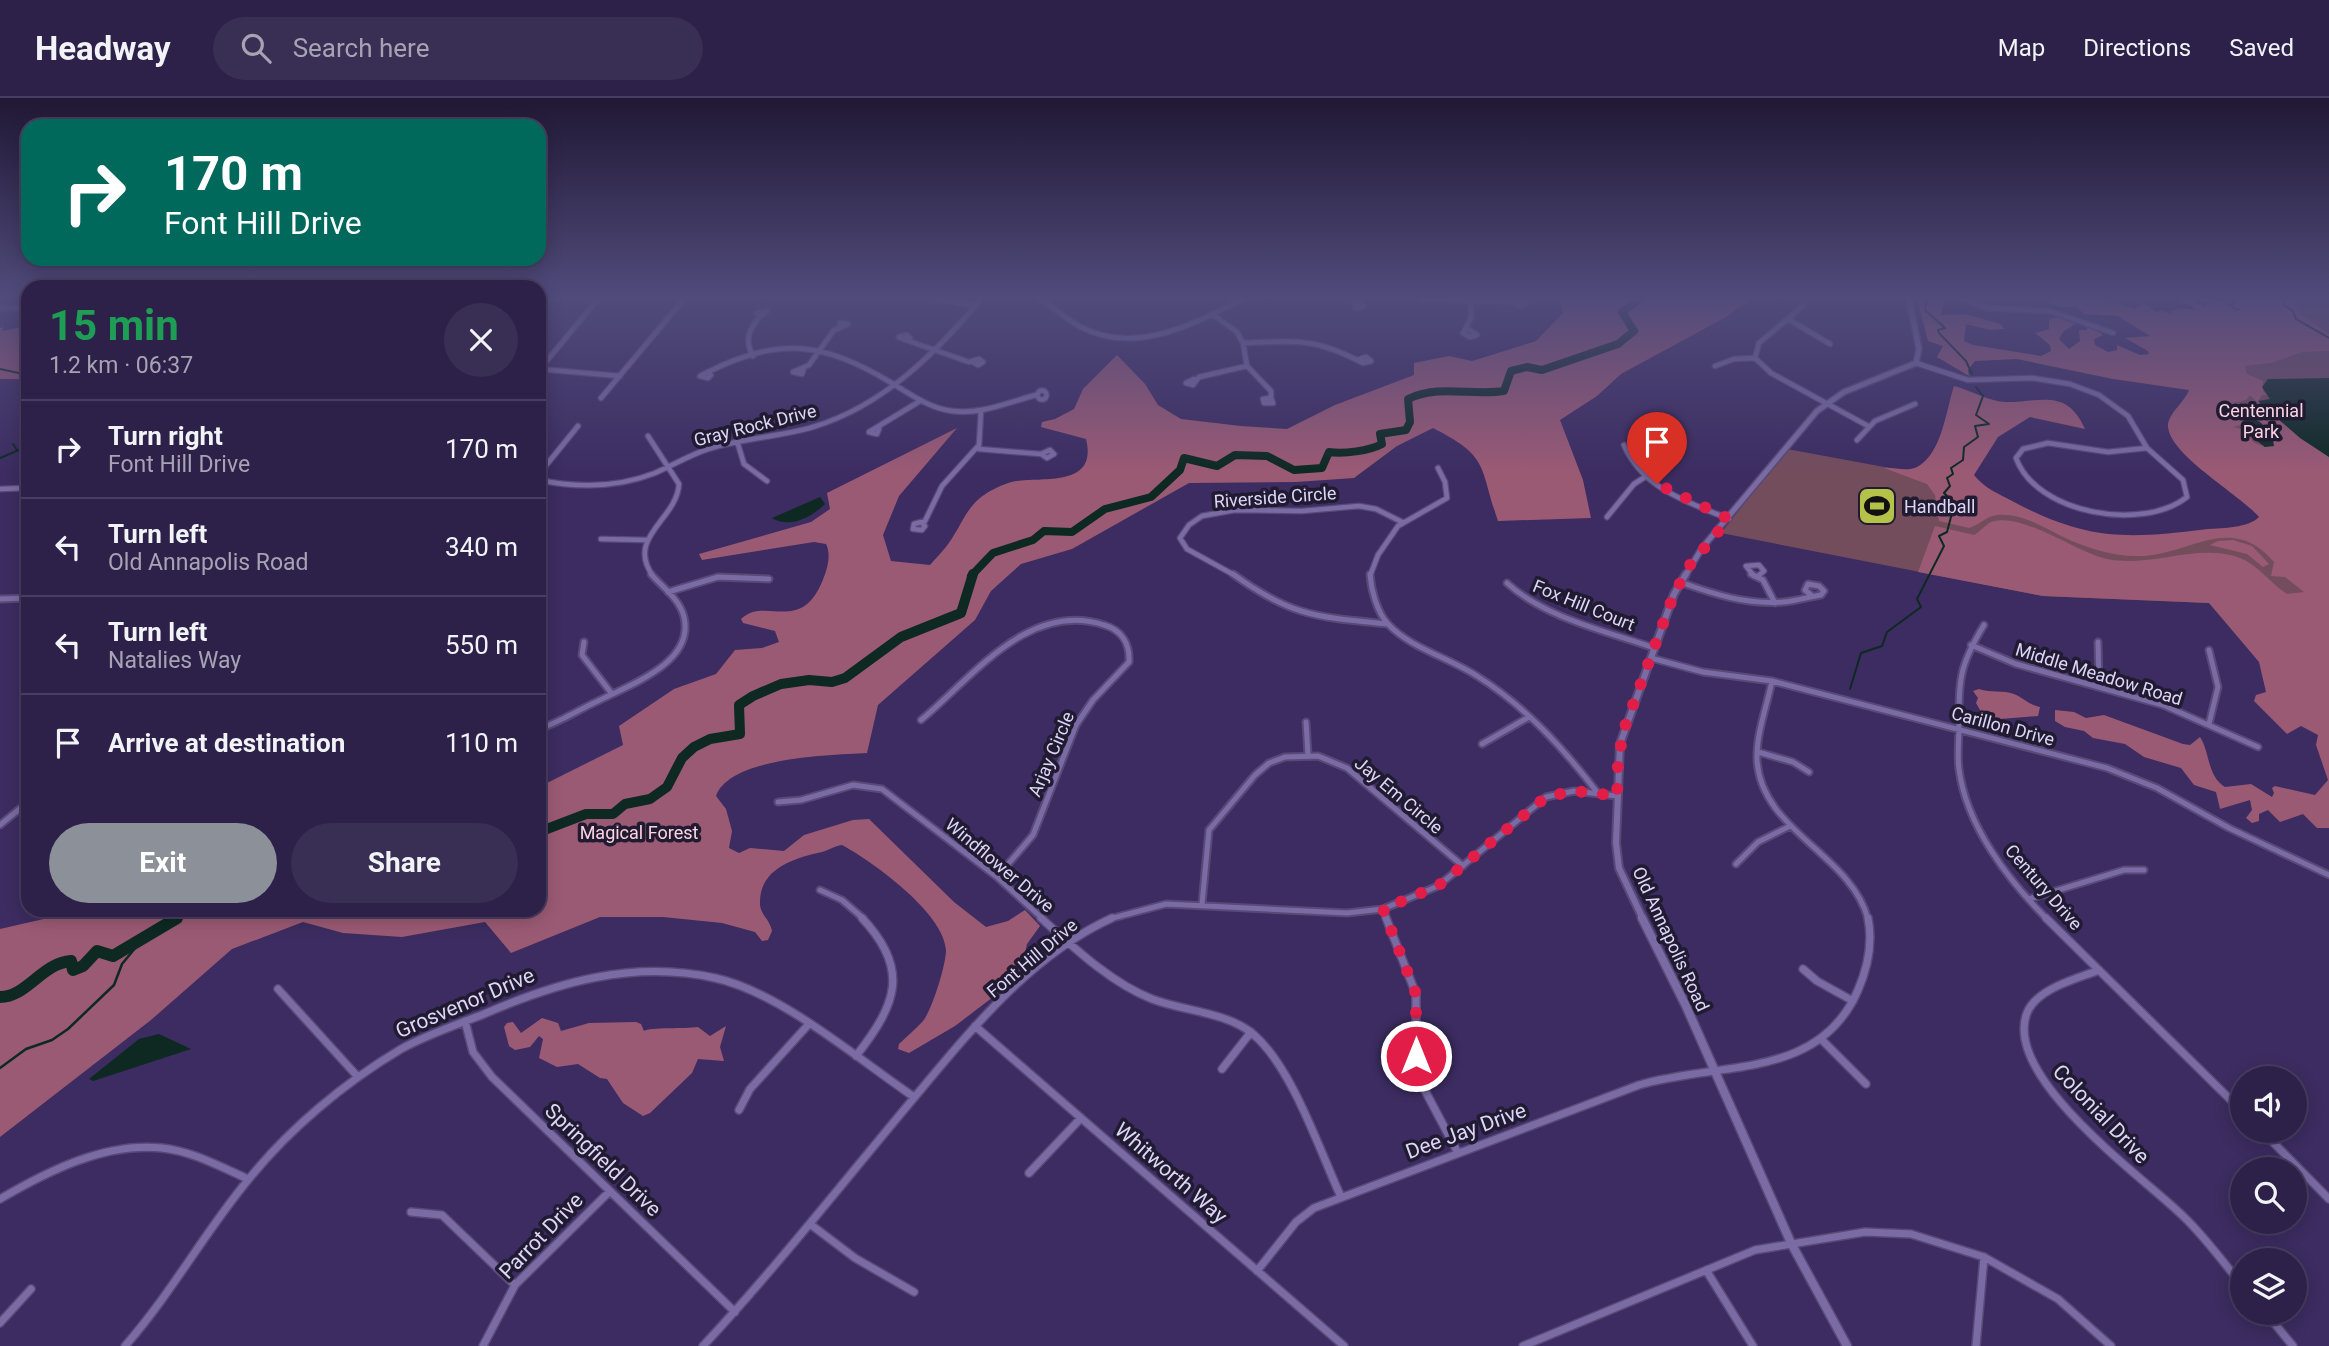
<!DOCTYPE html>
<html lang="en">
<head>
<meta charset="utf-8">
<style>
  body { margin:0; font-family:Roboto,sans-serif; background:#392e53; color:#f1f3f6; height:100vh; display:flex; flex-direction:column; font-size:26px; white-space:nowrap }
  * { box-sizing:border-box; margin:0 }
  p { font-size:23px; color:#a7a3b4 }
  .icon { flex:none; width:38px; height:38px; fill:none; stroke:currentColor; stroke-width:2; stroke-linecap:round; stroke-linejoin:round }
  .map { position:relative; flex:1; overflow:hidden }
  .drawer { position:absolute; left:21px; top:182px; width:525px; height:637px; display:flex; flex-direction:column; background:#2d2149; border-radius:21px; box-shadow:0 4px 18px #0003,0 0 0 2px #483e61 }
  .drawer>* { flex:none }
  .top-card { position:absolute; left:21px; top:21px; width:525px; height:147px; border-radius:21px; box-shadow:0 4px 18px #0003,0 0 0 2px #483e61; background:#00695c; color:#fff; overflow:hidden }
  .controls { position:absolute; left:2230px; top:968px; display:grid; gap:14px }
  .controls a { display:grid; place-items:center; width:77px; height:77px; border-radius:50%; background:#2d2149; box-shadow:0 4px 18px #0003,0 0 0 2px #483e61; font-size:35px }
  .pin { position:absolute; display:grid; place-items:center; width:60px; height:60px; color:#fff; margin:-72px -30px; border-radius:50% 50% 50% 0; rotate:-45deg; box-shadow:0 0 7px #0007 }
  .pin .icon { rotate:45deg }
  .me { position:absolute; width:77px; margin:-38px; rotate:0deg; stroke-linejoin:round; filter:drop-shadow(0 0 5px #0008) }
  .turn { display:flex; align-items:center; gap:24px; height:147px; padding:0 28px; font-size:32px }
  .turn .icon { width:91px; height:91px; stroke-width:2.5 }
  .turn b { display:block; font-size:49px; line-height:60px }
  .round { display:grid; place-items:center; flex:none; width:74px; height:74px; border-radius:37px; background:#392e53 }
  .overview { display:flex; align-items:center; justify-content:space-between; height:119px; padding:0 28px }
  h1 { font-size:42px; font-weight:700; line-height:52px; color:#1e9e55 }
  .button { display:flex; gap:14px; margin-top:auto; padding:14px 28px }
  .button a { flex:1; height:80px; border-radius:42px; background:#8c9099; color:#fff; font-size:28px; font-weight:700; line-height:80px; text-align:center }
  .button a+a { background:#392e53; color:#f1f3f6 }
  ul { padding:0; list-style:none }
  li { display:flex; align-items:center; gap:21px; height:98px; padding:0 28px; border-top:2px solid #483e61 }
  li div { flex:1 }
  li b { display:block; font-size:26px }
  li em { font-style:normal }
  header { display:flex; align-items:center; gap:42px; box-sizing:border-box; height:98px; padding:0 35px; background:#2d2149; border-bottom:2px solid #483e61 }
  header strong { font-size:33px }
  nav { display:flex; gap:38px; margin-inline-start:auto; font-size:24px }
  .search { width:490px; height:63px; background:#392e53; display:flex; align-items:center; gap:18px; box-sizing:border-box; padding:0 24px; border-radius:38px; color:#a7a3b4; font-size:26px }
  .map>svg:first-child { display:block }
  .green { fill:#744d5c }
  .forest { fill:#9b5a74; fill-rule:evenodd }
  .water { fill:#0d2922 }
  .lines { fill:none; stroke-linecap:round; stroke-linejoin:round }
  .stream-far1 { stroke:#0d2922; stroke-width:2 }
  .stream { stroke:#0d2922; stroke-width:2.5 }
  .river-far2 { stroke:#0d2922; stroke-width:8 }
  .river-far1 { stroke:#0d2922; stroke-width:10 }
  .river { stroke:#0d2922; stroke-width:12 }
  .minor-far2-casing { stroke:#584976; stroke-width:7 }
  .minor-far1-casing { stroke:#584976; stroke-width:9 }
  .minor-casing { stroke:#584976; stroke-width:10 }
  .tertiary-far2-casing { stroke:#584976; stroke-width:8 }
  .tertiary-far1-casing { stroke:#584976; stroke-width:10 }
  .tertiary-casing { stroke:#584976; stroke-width:11 }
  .minor-far2 { stroke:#7a6ba5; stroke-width:4.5 }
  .minor-far1 { stroke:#7a6ba5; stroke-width:5 }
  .minor { stroke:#7a6ba5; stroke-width:7 }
  .tertiary-far2 { stroke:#7a6ba5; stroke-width:5 }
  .tertiary-far1 { stroke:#7a6ba5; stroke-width:6 }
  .tertiary { stroke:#7a6ba5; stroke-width:8 }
  .route { stroke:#e11d48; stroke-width:12; stroke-dasharray:0 21.6 }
  .labels { text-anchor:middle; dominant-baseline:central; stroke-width:7; stroke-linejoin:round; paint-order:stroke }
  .park-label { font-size:18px; fill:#fbd3e1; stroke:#211b32 }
  .street-label { font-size:18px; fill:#ddd6f7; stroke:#211b32 }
  .poi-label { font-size:18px; fill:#ddd6f7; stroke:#211b32; text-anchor:start }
  .near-street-label { font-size:21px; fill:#ddd6f7; stroke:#211b32 }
</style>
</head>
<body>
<header>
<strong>Headway</strong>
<div class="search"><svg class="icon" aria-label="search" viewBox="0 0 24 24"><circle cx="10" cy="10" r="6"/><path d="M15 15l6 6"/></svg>Search here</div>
<nav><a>Map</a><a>Directions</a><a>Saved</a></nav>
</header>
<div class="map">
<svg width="2329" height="1248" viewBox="0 0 2329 1248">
  <rect width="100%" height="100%" fill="#3c2c61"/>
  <path class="green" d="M2266 201H2329V607L2209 505 2043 498 1721 435 1787 351 1933 378 2082 434 2134 444 2268 425 2201 288 2180 284 2305 242Z"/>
  <path class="forest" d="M1559 201H1751L1726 219 1621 276 1597 298 1560 322 1583 382 1591 420 1498 423C1479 368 1490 359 1433 330L1397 348 1354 380 1296 384 1189 385 1072 451 1021 466 991 493 975 522 878 607 867 655C831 657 730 659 716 698L726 711 732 733 729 750 739 755 750 750 784 753 804 737 853 722 869 721 954 804 986 829 1008 823 1025 812 1040 828 1027 846 1022 870 997 896 955 928 909 955 898 951 899 946C907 938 916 931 923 923 932 912 946 867 946 852 944 815 872 763 842 747 834 748 829 752 822 754 795 760 760 770 760 804 759 816 770 821 772 833L768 842 762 843 755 834 722 825 663 819H600L511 855 485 824 402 839 343 835 303 824 232 851 151 922 0 1039V831L83 812H539V689L623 647 619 628 674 591 716 576 735 552 762 550 779 544 775 533 743 525 741 521C765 497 802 539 824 479 828 468 831 456 826 446L814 444 702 462 699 456 811 424 830 411 827 395 957 330 899 398 883 437 891 463 930 467C938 458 948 448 954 437 964 421 969 406 987 395 995 390 1008 384 1017 383 1044 379 1098 389 1086 341L1041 329 1042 324 1055 321 1074 311 1083 291 1117 257 1145 286 1158 307 1181 321 1241 328 1287 331 1335 307 1414 277V265L1449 258 1472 263 1536 243 1563 215Z
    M1917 201H1941L1944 204 1941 217 1965 216 2001 226 2004 231 1990 232 1966 226 1964 243 1973 247 2041 258 2051 253 2050 247 2035 235 2049 231V221L2057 219 2075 226 2063 234 2059 241 2069 251 2080 243 2079 232H2087V229L2091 228 2103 237 2094 241 2095 247 2108 254 2117 252V247L2140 257 2149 256 2148 253 2125 240 2150 238 2118 218 2084 216 2076 208 2060 209 2042 201H2101L2134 211 2143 205 2156 214 2163 212 2171 217 2170 213 2179 210 2196 212 2189 206 2178 204C2186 198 2197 205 2205 209L2206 206H2211L2198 201 2223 204 2237 213 2241 212 2232 208 2236 206 2234 201H2289L2301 216 2329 236V253L2302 254 2271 265 2245 268 2247 276 2263 283V293L2267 297H2262L2258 303 2260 307 2250 297 2246 302 2233 305 2248 306 2258 314 2275 320 2329 359V730H2317L2303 716 2280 724 2268 712 2259 716V723L2252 725 2246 720 2252 712 2250 702 2220 711 2216 694 2194 687 2181 670 2144 659 2125 646 2093 640 2084 633 2065 629 2055 623V612L2074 614 2086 620 2104 617 2183 646 2190 647 2200 639C2210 654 2207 678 2225 689L2251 686 2272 699 2274 695 2272 690 2275 688 2315 697 2328 682 2316 647 2318 637 2301 628 2287 636 2254 603 2256 597 2266 594 2259 564 2209 505 2043 498 1918 474 1935 428 1974 437C1980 434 1985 427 1991 424 2021 413 2075 454 2107 461 2151 470 2200 444 2240 460 2258 467 2270 485 2287 496L2304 494 2285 479 2271 478 2274 464C2230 412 2187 460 2135 458 2113 458 2092 451 2072 443 2048 433 2024 414 1997 417 1986 418 1980 427 1969 430L1939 423 1935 397 1927 386 1884 370C1894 369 1907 374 1917 369 1942 356 1946 312 1954 288 1970 292 1990 304 2006 304 2041 304 2067 290 2085 331L2030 319 1998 339 1974 377C1984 390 1999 396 2014 404 2088 443 2127 441 2208 431 2223 430 2248 430 2259 419 2239 396 2171 358 2168 329 2167 316 2185 304 2189 292L2113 281 2017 261 1975 263 1968 272 1969 278 1937 259 1943 248 1928 243ZM2258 322 2272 339 2265 349 2253 344 2246 332 2233 329Z
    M26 228 28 281H0V230L4 229 2 233Z
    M2233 442 2252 448 2269 466 2263 469 2247 456 2210 447 2218 443Z
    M1979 591C1991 595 2003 592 2014 596 2024 600 2029 607 2040 609L2038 618 2000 621V630L1989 628 1976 605 1978 600 1973 593Z
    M542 920 558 925 561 933 589 925 636 924 641 926 644 933C650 929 685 931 698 929L710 938 726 928 720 949 724 963 698 961 692 975 650 1015 643 1018 623 1005 607 981 600 980 578 966 557 969 539 960 543 941 539 938 530 949 515 952 509 948 504 929 507 925 513 924 521 935Z"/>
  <path class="water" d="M2329 280V359L2300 340 2258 303 2270 301 2262 289 2268 281Z
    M2248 318C2261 321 2273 335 2274 348L2265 349 2248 336 2242 324Z
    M820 399 825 406C812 419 790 431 772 420Z
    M159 936 191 951 93 983 89 981 139 941Z"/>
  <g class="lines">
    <path class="stream-far1" d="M1927 201 1925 212 1945 230 1938 232 1939 235 1966 263 1972 276
      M2284 201V207L2293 213 2296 221 2329 240
      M0 271 28 277
      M13 346 17 352
      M0 360 28 348
      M1850 591 1861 555 1882 548 1887 534 1921 509 1917 501 1944 448 1939 438 1947 434 1952 415 1949 412 1956 407 1944 395 1950 388 1947 380 1953 376 1951 370 1963 362 1964 349 1978 339 1975 328 1989 326 1976 317 1983 298 1976 289"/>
    <path class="stream" d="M0 970 26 951 52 942 68 931 114 887 122 866 141 843"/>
    <path class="river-far2" d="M971 478 993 455 1033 442 1044 433 1072 434 1105 411 1151 399 1180 372 1184 360 1217 368 1235 357 1267 358 1294 372 1322 370 1329 354C1344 356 1369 353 1382 346L1380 336 1406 332 1410 324 1408 301C1439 286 1471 298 1504 293L1511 273 1527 269 1542 272 1618 246 1634 233 1622 214 1640 201"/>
    <path class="river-far1" d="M539 734 586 716H613L625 706 650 701 667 689 682 660 694 649 710 641 740 636 739 607 753 598 781 586 809 582 832 584 845 580 901 539 961 515 973 476
      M175 821 186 812"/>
    <path class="river" d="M0 899C27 899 42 865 71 863L73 872 83 868 97 853 113 858 177 820"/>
    <defs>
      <path id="minor-far2" d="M936 201 975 208
        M1040 201C1054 209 1066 222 1081 229 1134 257 1194 227 1242 201
        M1353 201 1364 208 1356 210 1354 206 1357 205
        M1423 201 1513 204 1521 208 1526 205 1522 201
        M1963 201 1987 210 2050 213 2113 235
        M539 204 554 201
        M1803 208 1759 245 1755 260 1771 275 1868 328
        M0 210H28
        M767 213 760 218 757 215Z
        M1212 216 1237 234 1243 245 1247 268 1271 293V300
        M1788 221 1830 246
        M840 225 848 226 839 230Z
        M1468 231 1477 237 1470 239 1463 235 1471 220V201
        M907 237 910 240 906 242 899 239Z
        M906 242 969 264 979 261 983 264 978 267 973 264
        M1243 245C1297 243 1313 239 1363 265L1371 263 1366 259 1360 261
        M753 258C744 242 749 232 760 218
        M1916 265 1968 282 2032 280 2070 286 2099 297 2128 318 2147 350
        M1715 268 1734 261 1755 260
        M804 270 802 276 793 274 809 267 834 232 839 230
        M539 271 620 278
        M540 271 598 201
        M708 274 711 277 708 280 700 278Z
        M708 274C779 238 823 244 890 284 910 296 929 310 952 313 981 317 1009 304 1036 297
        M1194 281 1186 285 1193 287 1199 279 1247 268
        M1037.5 297a4.5 4.5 0 1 1 9 0a4.5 4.5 0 1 1-9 0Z
        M601 300 684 201
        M1271 300 1273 305H1264L1263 301Z
        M879 331 877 336 869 334 920 303
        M648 338 679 386C677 422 625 439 653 478
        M1857 342 1875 323 1915 306
        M737 343 744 366 767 383
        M2048 345 2108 354 2147 350 2183 382 2187 399C2143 434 2036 416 2016 360L2023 351Z
        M1624 347C1643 391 1688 404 1729 421
        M979 351 1041 356
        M1050 352 1054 356 1047 360 1041 356Z
        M539 376 578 328
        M539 382C578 390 617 390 655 375 673 367 690 357 708 351 743 340 779 339 813 329 883 308 936 255 981 201
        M0 391 28 390
        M1607 419 1634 386 1645 379
        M922 425 925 428 922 432 913 431 914 426 925 423 942 388 979 347 981 313
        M601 441 646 442
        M1236 478 1187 451 1180 440 1189 427 1202 418 1235 412 1302 413 1359 408 1376 411 1402 424
        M1370 478 1378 457 1398 428 1447 400 1445 384 1438 370
        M1754 478 1746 468 1759 467 1764 473 1759 477"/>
      <path id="minor-far1" d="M1233 476C1292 519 1318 519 1388 526
        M1370 476C1371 492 1377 514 1388 526 1410 550 1450 560 1477 578 1525 608 1563 650 1597 694
        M1751 476 1763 482 1775 505
        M1680 484C1713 496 1747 507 1783 504 1796 503 1808 499 1821 497L1824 493 1819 488 1808 486 1805 492 1811 497
        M1507 485C1545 520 1606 533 1654 550
        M668 494 718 479 769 481
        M0 501 28 500
        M1984 527C1959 568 1959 581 1959 628 1959 642 1957 657 1959 671 1966 727 2008 782 2047 821
        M584 544 582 557 612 596
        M2098 544 2099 587
        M1971 547 2016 566 2163 607 2258 649
        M2209 552 2218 589 2209 626
        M1651 560 1703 574 1772 583 2107 670 2157 690 2229 730 2329 777
        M1772 583C1767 608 1756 636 1757 662 1761 733 1851 756 1868 821
        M921 622C972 580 1029 502 1104 527 1122 532 1130 546 1129 564L1093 602 1076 627 1033 737 997 779
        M1306 624 1308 657
        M539 631C560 624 578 612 598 603 629 587 695 565 684 519 680 501 662 489 651 476
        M1482 646 1529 619
        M1758 654 1793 664 1809 674
        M778 704 801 702 853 687 882 691 997 779 1043 821
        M0 727 28 704
        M1736 766 1758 744 1790 728
        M820 792 842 802 864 821
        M2029 801 2124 772H2144
        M1202 806 1209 732 1255 677 1269 665 1285 659 1318 658 1347 670 1463 768
        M1383 811 1387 821
        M1109 821 1166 806 1347 815 1383 811 1438 788 1546 699 1574 693 1617 698"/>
      <path id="minor" d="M1041 820C1073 849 1111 885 1152 901 1183 913 1227 914 1253 936 1292 969 1319 1051 1341 1099
        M1386 820 1416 896V958L1421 985 1458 1055
        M2046 820 2242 1013
        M1803 871 1817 883 1853 903
        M2099 872C2077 881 2037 890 2027 915 2002 979 2143 1079 2183 1118 2205 1139 2223 1164 2242 1187
        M278 891 358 979
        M465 923 473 954 492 979 735 1214
        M975 928 1344 1248
        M1822 942 1866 986
        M856 958C896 907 911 872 862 820
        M1222 971 1251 934
        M739 1012 750 991 808 927
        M2261 1032 2329 1101
        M1029 1075 1081 1020
        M0 1101C48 1073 105 1044 162 1050 192 1053 221 1069 248 1081
        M411 1114 442 1117 515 1187
        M810 1126 855 1160 914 1194
        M1706 1172 1753 1248
        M1257 1173 1296 1124 1314 1110 1639 987C1718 963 1819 983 1858 892 1868 869 1873 845 1868 820
        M2265 1214 2293 1248
        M0 1225 31 1191
        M125 1248C171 1196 204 1135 248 1082 289 1031 344 985 401 951 426 937 456 927 484 916 558 884 633 862 715 880 780 894 858 961 914 999
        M483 1248 515 1187 610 1093
        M703 1248C773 1173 837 1092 903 1013 963 942 1026 859 1112 820
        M1523 1248 1755 1152 1865 1134 1911 1136 1984 1159 2058 1201 2111 1248
        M1976 1248 1984 1159"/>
      <path id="tertiary-far2" d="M1685 478 1702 450 1817 313 1844 294 1916 265 1919 251 1909 201"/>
      <path id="tertiary-far1" d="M1643 821 1619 770 1616 745 1620 646 1674 496 1686 476"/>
      <path id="tertiary" d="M1642 820 1686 908 1791 1145 1847 1248"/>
    </defs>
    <use href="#minor-far2" class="minor-far2-casing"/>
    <use href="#minor-far1" class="minor-far1-casing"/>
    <use href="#minor" class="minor-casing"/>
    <use href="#tertiary-far2" class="tertiary-far2-casing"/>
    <use href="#tertiary-far1" class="tertiary-far1-casing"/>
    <use href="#tertiary" class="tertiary-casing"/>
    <use href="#minor-far2" class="minor-far2"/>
    <use href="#minor-far1" class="minor-far1"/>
    <use href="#minor" class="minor"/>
    <use href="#tertiary-far2" class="tertiary-far2"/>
    <use href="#tertiary-far1" class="tertiary-far1"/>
    <use href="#tertiary" class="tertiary"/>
  </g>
  <linearGradient id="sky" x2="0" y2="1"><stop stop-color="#211835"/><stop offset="0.53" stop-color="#504b7b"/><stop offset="1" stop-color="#504b7b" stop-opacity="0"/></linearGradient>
  <rect width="2329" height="376" fill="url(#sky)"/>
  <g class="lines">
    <path class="route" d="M1416 958V896L1383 811 1438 788 1546 699 1574 693 1617 698 1618 663 1624 631 1674 496 1690 467 1729 421 1657 386"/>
  </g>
  <defs>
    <symbol id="stadium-square" viewBox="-11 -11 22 22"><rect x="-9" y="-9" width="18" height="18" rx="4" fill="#b4c24a" stroke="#211b32"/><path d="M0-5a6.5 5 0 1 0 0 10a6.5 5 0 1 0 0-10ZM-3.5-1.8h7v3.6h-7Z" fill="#111"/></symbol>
  </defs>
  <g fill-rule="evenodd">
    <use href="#stadium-square" x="1855" y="386" width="44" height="44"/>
  </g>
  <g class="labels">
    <g class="park-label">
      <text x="2261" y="312">Centennial<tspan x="2261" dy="21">Park</tspan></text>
      <text x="639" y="734">Magical Forest</text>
    </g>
    <g class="street-label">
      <text transform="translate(755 327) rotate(-14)">Gray Rock Drive</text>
      <text transform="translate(1275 399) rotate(-4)">Riverside Circle</text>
      <text transform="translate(1584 507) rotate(22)">Fox Hill Court</text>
      <text transform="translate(2099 576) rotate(17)">Middle Meadow Road</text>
      <text transform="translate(2003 628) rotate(15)">Carillon Drive</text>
      <text transform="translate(1051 656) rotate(-67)">Arjay Circle</text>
      <text transform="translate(1399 697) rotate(40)">Jay Em Circle</text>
      <text transform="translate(1000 767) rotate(40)">Windflower Drive</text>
      <text transform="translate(2044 789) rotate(49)">Century Drive</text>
      <text transform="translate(1671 841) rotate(65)">Old Annapolis Road</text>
      <text transform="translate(1032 860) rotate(-40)">Font Hill Drive</text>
    </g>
    <g class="poi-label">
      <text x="1904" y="408">Handball</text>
    </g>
    <g class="near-street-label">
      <text transform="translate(465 905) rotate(-23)">Grosvenor Drive</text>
      <text transform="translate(2101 1016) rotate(46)">Colonial Drive</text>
      <text transform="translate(1466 1033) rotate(-20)">Dee Jay Drive</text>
      <text transform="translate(603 1062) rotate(44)">Springfield Drive</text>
      <text transform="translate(1171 1075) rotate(41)">Whitworth Way</text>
      <text transform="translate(541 1138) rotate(-46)">Parrot Drive</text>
    </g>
  </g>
</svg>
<div class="controls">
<a><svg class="icon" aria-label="sound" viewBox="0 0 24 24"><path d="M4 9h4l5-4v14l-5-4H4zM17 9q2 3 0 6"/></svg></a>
<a><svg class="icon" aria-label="search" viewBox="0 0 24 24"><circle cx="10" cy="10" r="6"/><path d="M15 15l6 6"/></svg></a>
<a><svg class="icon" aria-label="layers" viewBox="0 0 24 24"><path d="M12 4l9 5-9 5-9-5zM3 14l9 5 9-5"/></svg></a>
</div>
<div class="pin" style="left:1657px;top:386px;background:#d93025"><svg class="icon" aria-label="arrive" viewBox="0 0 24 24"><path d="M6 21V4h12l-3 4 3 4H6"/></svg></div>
<svg class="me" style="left:1416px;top:958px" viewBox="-20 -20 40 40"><circle r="17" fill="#e11d48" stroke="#fff" stroke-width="3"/><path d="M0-11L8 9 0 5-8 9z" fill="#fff"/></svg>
<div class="top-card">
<div class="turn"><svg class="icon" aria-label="right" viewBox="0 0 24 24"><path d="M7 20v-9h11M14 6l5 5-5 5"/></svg><div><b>170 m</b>Font Hill Drive</div></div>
</div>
<section class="drawer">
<div class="overview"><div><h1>15 min</h1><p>1.2 km · 06:37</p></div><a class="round"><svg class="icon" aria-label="close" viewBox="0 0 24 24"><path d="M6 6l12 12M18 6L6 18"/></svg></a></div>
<ul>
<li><svg class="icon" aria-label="right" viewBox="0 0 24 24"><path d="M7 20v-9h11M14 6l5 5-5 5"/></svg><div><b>Turn right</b><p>Font Hill Drive</p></div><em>170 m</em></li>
<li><svg class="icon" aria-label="left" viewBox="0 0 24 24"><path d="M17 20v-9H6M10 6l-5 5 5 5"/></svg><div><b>Turn left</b><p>Old Annapolis Road</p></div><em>340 m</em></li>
<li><svg class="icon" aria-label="left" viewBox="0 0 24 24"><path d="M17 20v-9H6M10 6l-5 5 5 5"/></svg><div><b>Turn left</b><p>Natalies Way</p></div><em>550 m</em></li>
<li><svg class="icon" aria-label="arrive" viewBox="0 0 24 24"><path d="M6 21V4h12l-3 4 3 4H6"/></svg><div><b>Arrive at destination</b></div><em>110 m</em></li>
</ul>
<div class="button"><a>Exit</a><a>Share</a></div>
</section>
</div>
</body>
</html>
